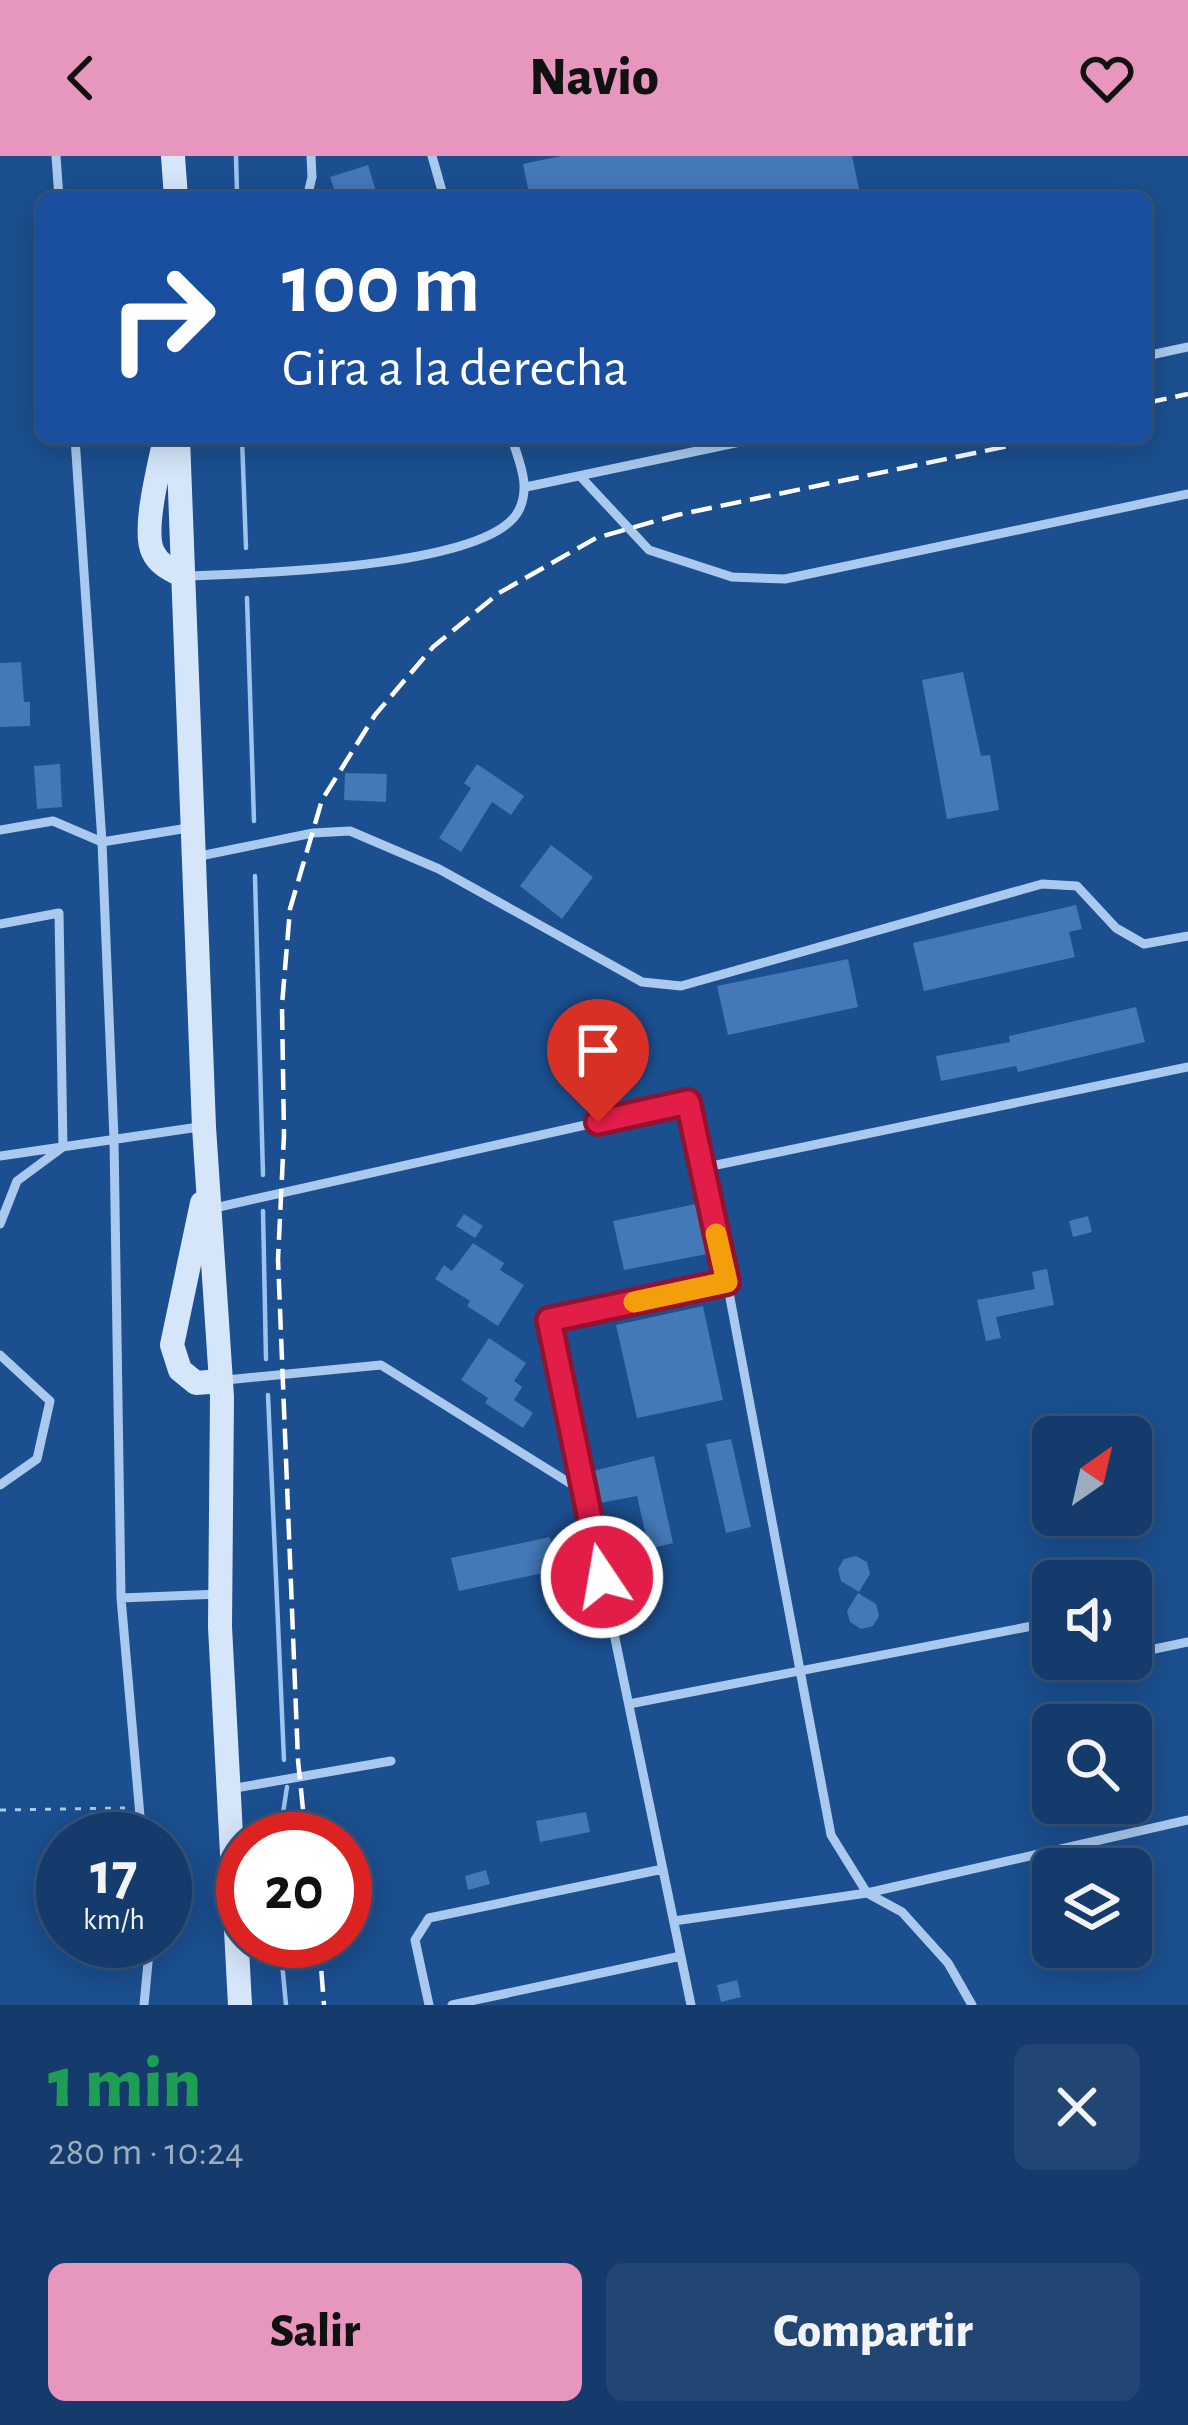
<!DOCTYPE html>
<html lang="es">
<head>
<meta charset="utf-8">
<style>
  body { margin:0; font-family:"Alegreya Sans",sans-serif; background:#214673; color:#f1f3f6; height:100vh; display:flex; flex-direction:column; font-size:45px; white-space:nowrap }
  * { box-sizing:border-box; margin:0 }
  p { font-size:39px; color:#9dadc1 }
  .icon { flex:none; width:66px; height:66px; fill:none; stroke:currentColor; stroke-width:2; stroke-linecap:round; stroke-linejoin:round }
  .map { position:relative; height:1849px; overflow:hidden }
  .details { display:flex; flex-direction:column; background:#143b6b; flex:1 }
  .details>* { flex:none }
  .hud { position:absolute; left:36px; top:36px; width:1116px; height:252px; border-radius:18px; box-shadow:0 6px 30px #0003,0 0 0 3px #33557e; background:#1a4fa0; color:#fff; overflow:hidden }
  .needle { width:78px; rotate:34deg }
  .buttons { position:absolute; left:1032px; top:1260px; display:grid; gap:24px }
  .buttons a { display:grid; place-items:center; width:120px; height:120px; border-radius:18px; background:#143b6b; box-shadow:0 6px 30px #0003,0 0 0 3px #33557e; font-size:60px }
  .speed { position:absolute; left:36px; top:1656px; display:flex; gap:24px; font-size:60px; font-weight:700; text-align:center }
  .speed>* { display:grid; place-content:center; width:156px; height:156px; border-radius:50%; background:#143b6b; box-shadow:0 6px 30px #0003,0 0 0 3px #33557e; line-height:1 }
  .speed small { font-size:30px; font-weight:400 }
  .speed .limit { border:18px solid #d22; background:#fff; color:#111 }
  .pin { position:absolute; display:grid; place-items:center; width:102px; height:102px; color:#fff; margin:-123px -51px; border-radius:50% 50% 50% 0; rotate:-45deg; box-shadow:0 0 12px #0007 }
  .pin .icon { rotate:45deg }
  .me { position:absolute; width:132px; margin:-66px; rotate:348deg; stroke-linejoin:round; filter:drop-shadow(0 0 9px #0008) }
  .turn { display:flex; align-items:center; gap:42px; height:252px; padding:0 48px; font-size:54px }
  .turn .icon { width:156px; height:156px; stroke-width:2.5 }
  .turn b { display:block; font-size:84px; line-height:102px }
  .round { display:grid; place-items:center; flex:none; width:126px; height:126px; border-radius:18px; background:#214673 }
  .summary { display:flex; align-items:center; justify-content:space-between; height:204px; padding:0 48px }
  h1 { font-size:72px; font-weight:800; line-height:90px; color:#1e9e55 }
  .action { display:flex; gap:24px; margin-top:auto; padding:24px 48px }
  .action a { flex:1; height:138px; border-radius:18px; background:#e797bd; color:#111; font-size:48px; font-weight:800; line-height:138px; text-align:center }
  .action a+a { background:#214673; color:#f1f3f6 }
  header { display:flex; justify-content:space-between; align-items:center; height:156px; padding:0 48px; background:#e797bd; color:#111; font-size:54px; font-weight:800 }
  .map>svg:first-child { display:block }
  .lines { fill:none; stroke-linecap:round; stroke-linejoin:round }
  .stream { stroke:#9cc4f0; stroke-width:4.5 }
  .building { fill:#4478b7 }
  .path { stroke:#a9c9ee; stroke-width:3; stroke-dasharray:6 9; stroke-linecap:butt }
  .service { stroke:#a9c9ee; stroke-width:9 }
  .secondary { stroke:#d6e6fa; stroke-width:24 }
  .rail { stroke:#fff; stroke-width:4.5; stroke-dasharray:21 9; stroke-linecap:butt }
  .route-casing { stroke:#92132f; stroke-width:30 }
  .route { stroke:#e11d48; stroke-width:21 }
  .slow { stroke:#f59e0b; stroke-width:21 }
</style>
</head>
<body>
<header><svg class="icon" aria-label="back" viewBox="0 0 24 24"><path d="M15 5l-7 7 7 7"/></svg>Navio<svg class="icon" aria-label="heart" viewBox="0 0 24 24"><path d="M12 20l-8-8c-3-5 5-10 8-4 3-6 11-1 8 4z"/></svg></header>
<div class="map">
<svg width="1188" height="1849" viewBox="0 0 1188 1849">
  <rect width="100%" height="100%" fill="#1b4f8f"/>
  <g class="lines">
    <path class="stream" d="M236 0 237 36
      M242 282 246 392
      M247 442 254 665
      M255 720 263 1019
      M263 1055 266 1203
      M268 1239 284 1604
      M279 1683 287 1631
      M280 1785 286 1849"/>
  </g>
  <path class="building" d="M561 0H852L861 42H530L523 8Z
    M368 9 378 42H337L330 21Z
    M21 506 24 546H30V570L0 571V507Z
    M963 516 981 600 990 599 999 654 947 663 922 524Z
    M60 608 62 651 37 653 34 610Z
    M477 608 524 640 511 659 492 646 461 696 439 682 471 632 464 627Z
    M345 617 387 618 386 646 344 644Z
    M551 689 593 721 562 763 520 730Z
    M1076 749 1082 773 1069 776 1075 801 924 835 913 787Z
    M848 803 858 851 728 879 717 830Z
    M1136 851 1145 886 1018 916 1016 910 941 925 936 900 1010 886 1009 880Z
    M696 1048 707 1098 624 1114 613 1065Z
    M464 1058 483 1070 475 1082 456 1070Z
    M1088 1060 1092 1076 1073 1081 1069 1065Z
    M473 1087 504 1107 500 1114 524 1129 498 1170 467 1150 470 1145 435 1123 444 1109 452 1115Z
    M1047 1113 1054 1149 996 1161 1001 1182 986 1185 977 1144 1035 1133 1032 1116Z
    M703 1150 723 1244 637 1262 616 1169Z
    M489 1182 526 1207 514 1225 522 1231 514 1244 533 1257 523 1272 485 1247 488 1242 461 1224Z
    M731 1283 751 1371 726 1377 706 1288Z
    M654 1300 673 1387 649 1393 637 1340 600 1347 593 1315Z
    M550 1381 557 1414 459 1435 451 1402Z
    M856 1400 867 1406 870 1418 859 1436 841 1425 838 1413 844 1403Z
    M858 1437 876 1448 879 1460 873 1470 861 1473 850 1466 847 1455Z
    M586 1656 590 1676 540 1686 536 1665Z
    M486 1714 490 1728 468 1734 465 1720Z
    M737 1824 741 1841 721 1846 717 1829Z"/>
  <g class="lines">
    <path class="path" d="M0 1654 125 1652"/>
    <path class="service" d="M56 0 59 42
      M432 0 444 42
      M307 42 312 21 311 0
      M1146 200 1188 191
      M75 282 102 686 114 983 121 1442 142 1683
      M580 320 649 394 732 421 785 423 1188 338
      M526 331 759 282
      M188 420C251 417 490 413 519 354 531 329 519 307 512 282
      M0 674 53 665 102 686 188 672
      M195 701 313 677 350 675 439 713 642 826 681 830 1042 728 1077 730 1116 772 1144 788 1188 780
      M0 768 59 757 63 991 17 1025 0 1068
      M0 1000 199 971
      M702 1012 1188 911
      M210 1053 688 946 727 1126 831 1679 867 1737 902 1756 948 1807 972 1849
      M0 1199 50 1245 37 1303 0 1329
      M226 1224 381 1209 584 1336
      M121 1442 220 1438
      M1131 1498 1188 1486
      M629 1548 1053 1466
      M230 1633 391 1605
      M674 1765 867 1737 1188 1664
      M144 1849 150 1785
      M429 1849 415 1784 429 1762 663 1713
      M452 1849 681 1800
      M691 1849 549 1164 727 1126"/>
    <path class="secondary" d="M173 0 176 42
      M165 282C160 308 142 374 153 396 159 409 171 414 183 420
      M178 282 204 971 222 1241 220 1471 240 1849
      M202 1047 172 1189 180 1214 196 1227 221 1225"/>
    <path class="rail" d="M1146 247 1188 238
      M306 1683 298 1604 278 1103 284 979 282 849 290 753 322 644 375 559 433 491 499 437 596 382 677 359 1047 282
      M319 1785 324 1849"/>
  </g>
  <g class="lines">
    <defs>
      <path id="route" d="M598 966 688 946 727 1126 549 1164 602 1421"/>
    </defs>
    <use href="#route" class="route-casing"/>
    <use href="#route" class="route"/>
    <path class="slow" d="M634 1146 727 1126 716 1078"/>
  </g>
</svg>
<div class="buttons">
<a><svg class="needle" viewBox="-14 -14 28 28"><path d="M0-13l5 13h-10z" fill="#e53935"/><path d="M0 13l5-13h-10z" fill="#9dadc1"/></svg></a>
<a><svg class="icon" aria-label="sound" viewBox="0 0 24 24"><path d="M4 9h4l5-4v14l-5-4H4zM17 9q2 3 0 6"/></svg></a>
<a><svg class="icon" aria-label="search" viewBox="0 0 24 24"><circle cx="10" cy="10" r="6"/><path d="M15 15l6 6"/></svg></a>
<a><svg class="icon" aria-label="layers" viewBox="0 0 24 24"><path d="M12 4l9 5-9 5-9-5zM3 14l9 5 9-5"/></svg></a>
</div>
<div class="speed"><div>17<small>km/h</small></div><div class="limit">20</div></div>
<div class="pin" style="left:598px;top:966px;background:#d93025"><svg class="icon" aria-label="arrive" viewBox="0 0 24 24"><path d="M6 21V4h12l-3 4 3 4H6"/></svg></div>
<svg class="me" style="left:602px;top:1421px" viewBox="-20 -20 40 40"><circle r="17" fill="#e11d48" stroke="#fff" stroke-width="3"/><path d="M0-11L8 9 0 5-8 9z" fill="#fff"/></svg>
<div class="hud">
<div class="turn"><svg class="icon" aria-label="right" viewBox="0 0 24 24"><path d="M7 20v-9h11M14 6l5 5-5 5"/></svg><div><b>100 m</b>Gira a la derecha</div></div>
</div>
</div>
<section class="details">
<div class="summary"><div><h1>1 min</h1><p>280 m · 10:24</p></div><a class="round"><svg class="icon" aria-label="close" viewBox="0 0 24 24"><path d="M6 6l12 12M18 6L6 18"/></svg></a></div>
<div class="action"><a>Salir</a><a>Compartir</a></div>
</section>
</body>
</html>
